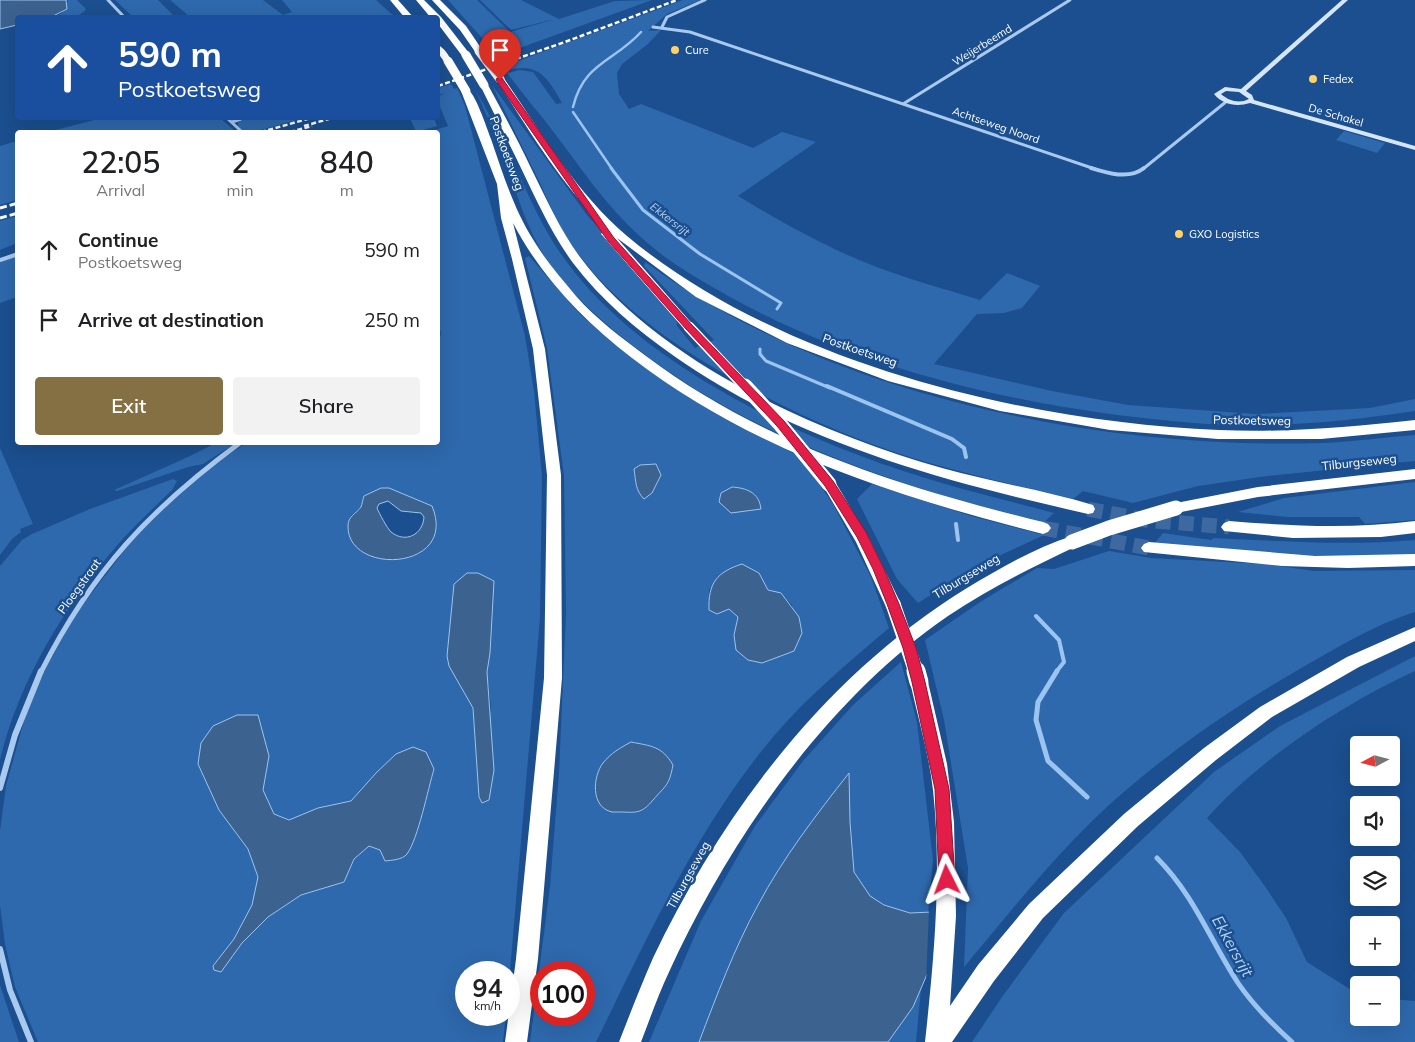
<!DOCTYPE html>
<html lang="en">
<head>
<meta charset="utf-8">
<style>
  body { margin:0; font-family:Mulish,sans-serif; background:#f2f2f2; color:#202124; height:100vh; display:flex; flex-direction:column; font-size:19px; white-space:nowrap }
  * { box-sizing:border-box; margin:0 }
  p { font-size:16px; color:#757577 }
  .icon { flex:none; width:28px; height:28px; fill:none; stroke:currentColor; stroke-width:2; stroke-linecap:round; stroke-linejoin:round }
  .map { position:relative; flex:1; overflow:hidden }
  .panel { position:absolute; left:15px; top:130px; width:425px; height:315px; display:flex; flex-direction:column; background:#fff; border-radius:5px; box-shadow:0 5px 20px #0002 }
  .panel>* { flex:none }
  .hud { position:absolute; left:15px; top:15px; width:425px; height:105px; border-radius:5px; box-shadow:0 5px 20px #0002; background:#1a4fa0; color:#fff; overflow:hidden }
  .needle { width:32px; rotate:263deg }
  .buttons { position:absolute; left:1350px; top:736px; display:grid; gap:10px }
  .buttons a { display:grid; place-items:center; width:50px; height:50px; border-radius:5px; background:#fff; box-shadow:0 5px 20px #0002; font-size:25px }
  .speed { position:absolute; left:455px; top:961px; display:flex; gap:10px; font-size:25px; font-weight:700; text-align:center }
  .speed>* { display:grid; place-content:center; width:65px; height:65px; border-radius:50%; background:#fff; box-shadow:0 5px 20px #0002; line-height:1 }
  .speed small { font-size:12px; font-weight:400 }
  .speed .limit { border:8px solid #d22; background:#fff; color:#111 }
  .pin { position:absolute; display:grid; place-items:center; width:42px; height:42px; color:#fff; margin:-51px -21px; border-radius:50% 50% 50% 0; rotate:-45deg; box-shadow:0 0 5px #0007 }
  .pin .icon { rotate:45deg }
  .me { position:absolute; width:55px; margin:-28px; rotate:357deg; stroke-linejoin:round; filter:drop-shadow(0 0 4px #0008) }
  .turn { display:flex; align-items:center; gap:18px; height:105px; padding:0 20px; font-size:22px }
  .turn .icon { width:65px; height:65px; stroke-width:2.5 }
  .turn b { display:block; font-size:35px; line-height:42px }
  .eta { display:flex; justify-content:space-evenly; align-items:center; height:85px; text-align:center }
  .eta b { font-size:30px; font-weight:600; line-height:35px }
  .button { display:flex; gap:10px; margin-top:auto; padding:10px 20px }
  .button a { flex:1; height:58px; border-radius:5px; background:#847042; color:#fff; font-size:20px; font-weight:600; line-height:58px; text-align:center }
  .button a+a { background:#f2f2f2; color:#202124 }
  ul { padding:0; list-style:none }
  li { display:flex; align-items:center; gap:15px; height:70px; padding:0 20px }
  li div { flex:1 }
  li b { display:block; font-size:19px }
  li em { font-style:normal }
  .map>svg:first-child { display:block }
  .green { fill:#2e69ad; fill-rule:evenodd }
  .water { fill:#3c6290; stroke:#9cc4f0; fill-rule:evenodd }
  .pier { fill:#1b4f8f }
  .lines { fill:none; stroke-linecap:round; stroke-linejoin:round }
  .stream-far3 { stroke:#9cc4f0; stroke-width:2.5 }
  .stream-far2 { stroke:#9cc4f0; stroke-width:3 }
  .stream-far1 { stroke:#9cc4f0; stroke-width:4 }
  .stream { stroke:#9cc4f0; stroke-width:5 }
  .highway-tunnel { stroke:#3d69a0; stroke-width:15; stroke-dasharray:15 8; stroke-linecap:butt }
  .street-far3 { stroke:#a9c9ee; stroke-width:3 }
  .street-far2 { stroke:#a9c9ee; stroke-width:4 }
  .street-far1 { stroke:#a9c9ee; stroke-width:5 }
  .street { stroke:#a9c9ee; stroke-width:6 }
  .secondary { fill:#d6e6fa; fill-rule:evenodd }
  .highway { fill:#fff; fill-rule:evenodd }
  .rail-far1 { stroke:#fff; stroke-width:2.5; stroke-dasharray:5 2.5; stroke-linecap:butt }
  .rail { stroke:#fff; stroke-width:3; stroke-dasharray:7 3; stroke-linecap:butt }
  .highway-bridge-far3 { stroke:#fff; stroke-width:9 }
  .highway-bridge-far2 { stroke:#fff; stroke-width:11 }
  .highway-bridge-far1 { stroke:#fff; stroke-width:15 }
  .highway-bridge { stroke:#fff; stroke-width:19 }
  .route { fill:#e11d48; stroke:#92132f }
  .poi-dot { fill:#ffd166; stroke:#1b4f8f; stroke-width:2 }
  .labels { text-anchor:middle; dominant-baseline:central; stroke-width:5; stroke-linejoin:round; paint-order:stroke }
  .far-street-label { font-size:11px; fill:#fff; stroke:#1b4f8f }
  .far-poi-label { font-size:11px; fill:#fff; stroke:#1b4f8f; text-anchor:start }
  .far-water-label { font-size:11px; font-style:italic; fill:#b5d3f5; stroke:#1b4f8f }
  .street-label { font-size:12px; fill:#fff; stroke:#1b4f8f }
  .near-water-label { font-size:16px; font-style:italic; fill:#b5d3f5; stroke:#1b4f8f }
</style>
</head>
<body>
<div class="map">
<svg width="1415" height="1042" viewBox="0 0 1415 1042">
  <rect width="100%" height="100%" fill="#1b4f8f"/>
  <path class="green" d="M66 0H77L86 9C78 20 63 17 51 18L62 13 68 1Z
    M115 0H158L175 17H133Z
    M170 0H263L283 15 292 12 282 0H376L395 17 297 18 295 16 292 18 190 17Z
    M448 0H477L510 32 552 20H568H551L511 30 480 0H521L559 19 615 1 652 0 495 57 482 38Z
    M683 0H700L667 14 648 31 661 30 648 44 622 64 617 73 619 94 629 109 641 104 753 148 782 132 816 142 738 196C778 220 820 244 864 262 901 277 941 288 980 300L1007 273 1040 286 1022 308 1004 313 977 314 934 364 1052 391 1128 405 1256 414 1370 408 1415 399V411C1343 422 1267 429 1194 423 1039 411 866 373 730 297 704 282 678 268 656 250 607 211 580 165 542 117 530 103 519 88 507 73L520 70 533 72 556 104 562 103C548 78 538 61 506 71L502 67Z
    M451 84 454 89 457 88 465 106 525 336 534 391 542 476 540 618 509 983V972H466V1015H506L503 1042H38L15 987 5 944 0 905V831L6 786 27 710 47 666 75 615 130 543 156 515 210 467 246 443 438 442V343L441 334 438 320V132H429L448 126 438 102V97L444 93 438 95V88ZM395 490 436 517 420 552C394 564 376 563 354 543L351 516 360 508ZM490 653 487 672 491 707 479 797 473 708 456 677ZM396 754 434 769 417 829 406 855 380 850 369 846 354 859 344 882 301 895 268 917 242 943 221 971 213 966 234 939 252 905 259 877 248 849 219 810 269 756 262 790 274 814 290 820 318 808 351 801 376 773Z
    M492 85 587 215 676 315 677 326 695 348 714 340 644 266 645 262C829 396 1098 450 1322 443 1353 442 1384 437 1415 435V461L1267 476 1198 486 1133 503 1083 491 1073 499C1024 487 975 476 926 462 849 439 774 405 706 363 657 333 610 297 575 250 561 230 550 206 540 183 524 150 508 118 492 85Z
    M475 89C489 114 503 140 515 166 529 196 542 227 561 254 636 363 795 437 919 476 963 490 1009 501 1054 513L1041 525C896 483 758 442 636 348 602 322 569 293 545 257 525 225 516 190 503 155 494 133 485 111 475 89Z
    M102 118H220L236 132H48Z
    M250 118H303L254 132H244L238 126V122Z
    M410 118H434L437 126 416 132Z
    M1344 131 1385 143 1377 153 1336 140Z
    M17 141V200L0 205V146Z
    M17 216V243L0 250V221Z
    M17 255V297L0 303V261Z
    M529 256 580 314 609 340 647 369 689 398 730 422 801 457 833 504 871 577 889 628C848 663 808 696 773 737 697 828 648 936 596 1042H530L550 886 559 773 566 614 564 476 547 348 525 258ZM656 464 659 469 636 487V479L640 465ZM759 573 768 590 781 594 792 605 794 651 762 663 734 635 738 617 729 609 709 610V589ZM541 972H584V1015H541Z
    M216 443H236L203 464 188 467 117 491 114 490 188 457Z
    M0 448 33 524 20 529 21 532 12 539 0 555Z
    M173 479 177 481 172 490C155 507 137 523 121 541 66 603 19 680 0 760V566L22 540 32 534 90 509Z
    M1415 482V520L1365 524 1359 517H1288L1238 512 1284 498Z
    M872 484 971 516 1044 535 975 567 918 603 897 579 857 499Z
    M1163 533 1211 540 1214 538C1281 541 1348 546 1415 540V555L1305 557 1154 544Z
    M1109 551 1151 558 1265 564 1314 571 1415 570V612C1376 624 1338 647 1303 667 1233 707 1168 752 1108 806 1055 855 1010 912 964 967L968 868 944 720 925 640 980 602 1037 568 1054 569Z
    M1415 656V671C1341 705 1261 758 1207 818L1240 852 1264 885 1286 918 1307 962 1359 995V1018H1391V999L1415 1001V1042H972L1002 997 1064 913 1214 772 1280 726Z
    M901 662 917 722 933 860 916 1042H649L701 921 755 826 803 761 853 705Z
    M0 985 19 1042H0Z"/>
  <path class="water" d="M0 0H66L67 9 51 17 18 18 17 25 0 29Z
    M656 464 661 475 652 493 644 499C635 490 636 481 634 469L640 465Z
    M732 487C746 488 759 492 761 509L731 513 719 502 721 493Z
    M381 488H389L432 506C459 571 347 576 348 526 348 516 356 514 361 507 362 504 363 499 364 496ZM388 501 401 511 421 513 424 517C423 534 406 544 391 532 387 528 379 513 377 508L379 504Z
    M742 564 759 573 768 590 781 593 799 617 802 633 794 651 762 663 748 660 736 650 734 635 738 617 729 609 717 614 709 610C708 583 717 572 742 564Z
    M467 573H478L494 581 490 653 487 672 494 770 489 800 482 803 479 797 473 708 449 666 447 656 454 584Z
    M237 715H258L269 756 263 790 274 814 289 820 318 808 351 801 376 773 396 754 413 747 426 752 434 769C428 789 418 839 407 854 402 860 392 860 385 861L380 850 369 846 354 859 344 882 301 895 268 917 242 943 221 972 214 970 213 966 234 939 252 905 258 877 248 849 219 810 198 764 201 743 213 726Z
    M631 742C651 746 662 746 673 765 669 786 666 785 653 800 643 812 638 813 623 812 620 812 615 812 612 812 590 807 593 776 603 763 611 753 620 748 631 742Z
    M849 773 850 822 854 872 870 896 884 905 910 913 932 912 956 907 913 1007 888 1042H699C717 995 734 949 758 905 783 858 816 815 849 773Z"/>
  <path class="pier" d="M958 905 959 908 926 984 929 910Z"/>
  <g class="lines">
    <path class="stream-far3" d="M573 107C584 62 614 62 641 32
      M573 112 612 169"/>
    <path class="stream-far2" d="M611 168 643 210 700 254 781 303 777 309
      M760 349V354L766 361 830 388"/>
    <path class="stream-far1" d="M827 386 952 439 964 448 966 457
      M956 524 958 540
      M1036 616 1059 640 1064 662 1056 672"/>
    <path class="stream" d="M1057 671 1038 702 1036 720 1048 761 1087 797
      M1157 858C1194 895 1210 940 1238 983 1253 1005 1272 1024 1292 1042"/>
    <path class="highway-tunnel" d="M1088 509 1145 520 1229 527
      M1043 528 1149 548"/>
    <path class="street-far3" d="M108 0 125 18
      M653 27 690 32 1095 169
      M662 27 667 17 705 0
      M903 104 1070 0
      M227 118 241 131
      M232 122 241 119
      M1143 169 1227 101"/>
    <path class="street-far2" d="M1091 168C1107 173 1129 180 1144 168
      M0 260 18 254"/>
    <path class="street-far1" d="M41 672C92 571 150 509 241 442"/>
    <path class="street" d="M0 788 15 735 41 671
      M0 949 10 990 31 1042"/>
    <path class="secondary" d="M1342 0H1348L1246 91 1252 95 1254 100 1415 146V150L1250 103C1237 107 1223 105 1214 94L1225 87 1241 89ZM1226 91 1239 92 1249 99C1239 104 1229 101 1221 94Z"/>
    <path class="highway" d="M390 0H398L414 18H405Z
      M416 0H424L441 17 469 53V57H463L438 24V18H431Z
      M432 0H440L466 26 483 51 482 53H476L460 30Z
      M438 45C443 47 452 58 451 63H445L438 53Z
      M500 76 503 77C541 132 576 193 627 236 779 363 1024 422 1219 430 1285 433 1349 427 1415 420V430L1321 439H1218L1110 430 1000 411 888 381 787 343 696 297 617 238 695 327 689 331 685 330 603 236 601 234 603 232 609 231C563 188 530 132 496 79Z
      M484 82 488 85C503 113 518 140 531 168 546 198 560 230 580 257 658 362 818 433 942 468 992 482 1044 490 1093 505L1095 509 1093 513 1088 514C943 481 798 443 674 356 637 330 601 300 573 263 551 233 536 199 520 166 507 139 493 112 480 85Z
      M466 88C475 91 487 129 491 139 503 174 514 210 534 241 546 261 561 278 576 296 596 319 622 338 646 356 763 444 903 488 1043 522L1048 524 1051 528 1048 532 1043 534C897 497 753 451 632 358 584 321 541 277 513 223L545 349 561 475 562 678 538 959 527 1042H505L516 959 544 678 547 475 533 349 512 259 501 218 497 184 461 91Z
      M1415 469V479L1258 497 1176 513 1171 512 1169 508 1171 504 1176 503 1258 487Z
      M829 479 834 480 871 542 901 604 899 609 893 610 887 609 856 542 822 484 824 480Z
      M1229 521C1291 526 1353 529 1415 521V533L1381 537 1293 538 1224 531 1221 527 1224 523Z
      M1072 536 1077 538 1080 542 1077 546C1033 567 989 588 948 616 826 700 730 839 669 972 658 995 650 1019 641 1042H619C630 1014 641 985 653 958 723 811 827 674 967 588 1000 568 1035 548 1072 536Z
      M1149 542 1315 556 1415 554V566L1348 568 1282 566 1144 552 1141 548 1144 544Z
      M1415 627V641L1359 667 1272 717 1216 760 1138 826 1043 918 994 981 952 1042H925C934 959 942 874 933 790 929 754 918 718 910 682L913 677 919 675 925 677 928 682 947 764 954 822 956 916 950 1006 978 965 1029 904 1124 814 1204 748 1260 707 1347 657Z"/>
    <path class="rail-far1" d="M438 86 565 42 677 0
      M304 126 332 118
      M261 132 311 118
      M290 132 312 126"/>
    <path class="rail" d="M0 208 18 203
      M0 218 18 213"/>
    <path class="highway-bridge-far3" d="M479 51 500 79
      M466 55 484 85
      M448 61 466 91"/>
    <path class="highway-bridge-far2" d="M689 327 746 388"/>
    <path class="highway-bridge-far1" d="M745 386 780 424 829 484
      M1072 542 1109 528 1176 508
      M893 604 916 672"/>
    <path class="highway-bridge" d="M916 671 919 682"/>
  </g>
  <path class="route" d="M497 78H502L614 238 692 325 784 421 833 481 866 532 884 569 899 604 916 648 925 682 949 789 955 880 952 886 947 888 942 886 939 880 935 789 912 682 903 648 887 604 873 569 857 537 825 486 777 426 686 329 608 241 496 80Z"/>
  <g class="poi-dot">
    <circle cx="675" cy="50" r="5"/>
    <circle cx="1313" cy="79" r="5"/>
    <circle cx="1179" cy="234" r="5"/>
  </g>
  <g class="labels">
    <g class="far-street-label">
      <text transform="translate(982 45) rotate(-32)">Weijerbeemd</text>
      <text transform="translate(1336 115) rotate(16)">De Schakel</text>
      <text transform="translate(996 125) rotate(19)">Achtseweg Noord</text>
    </g>
    <g class="far-poi-label">
      <text x="685" y="50">Cure</text>
      <text x="1323" y="79">Fedex</text>
      <text x="1189" y="234">GXO Logistics</text>
    </g>
    <g class="far-water-label">
      <text transform="translate(670 219) rotate(38)">Ekkersrijt</text>
    </g>
    <g class="street-label">
      <text transform="translate(507 153) rotate(70)">Postkoetsweg</text>
      <text transform="translate(860 350) rotate(19)">Postkoetsweg</text>
      <text transform="translate(1252 420) rotate(1)">Postkoetsweg</text>
      <text transform="translate(1359 462) rotate(-6)">Tilburgseweg</text>
      <text transform="translate(966 576) rotate(-31)">Tilburgseweg</text>
      <text transform="translate(79 586) rotate(-54)">Ploegstraat</text>
      <text transform="translate(688 875) rotate(-61)">Tilburgseweg</text>
    </g>
    <g class="near-water-label">
      <text transform="translate(1233 946) rotate(61)">Ekkersrijt</text>
    </g>
  </g>
</svg>
<div class="buttons">
<a><svg class="needle" viewBox="-14 -14 28 28"><path d="M0-13l5 13h-10z" fill="#e53935"/><path d="M0 13l5-13h-10z" fill="#757577"/></svg></a>
<a><svg class="icon" aria-label="sound" viewBox="0 0 24 24"><path d="M4 9h4l5-4v14l-5-4H4zM17 9q2 3 0 6"/></svg></a>
<a><svg class="icon" aria-label="layers" viewBox="0 0 24 24"><path d="M12 4l9 5-9 5-9-5zM3 14l9 5 9-5"/></svg></a>
<a>+</a>
<a>−</a>
</div>
<div class="speed"><div>94<small>km/h</small></div><div class="limit">100</div></div>
<div class="pin" style="left:500px;top:80px;background:#d93025"><svg class="icon" aria-label="arrive" viewBox="0 0 24 24"><path d="M6 21V4h12l-3 4 3 4H6"/></svg></div>
<svg class="me" style="left:947px;top:880px" viewBox="-20 -20 40 40"><path d="M0-17L14 15 0 8-14 15z" fill="#e11d48" stroke="#fff" stroke-width="4"/></svg>
<div class="hud">
<div class="turn"><svg class="icon" aria-label="ahead" viewBox="0 0 24 24"><path d="M12 20V5M6 11l6-6 6 6"/></svg><div><b>590 m</b>Postkoetsweg</div></div>
</div>
<section class="panel">
<div class="eta">
<div><b>22:05</b><p>Arrival</p></div>
<div><b>2</b><p>min</p></div>
<div><b>840</b><p>m</p></div>
</div>
<ul>
<li><svg class="icon" aria-label="ahead" viewBox="0 0 24 24"><path d="M12 20V5M6 11l6-6 6 6"/></svg><div><b>Continue</b><p>Postkoetsweg</p></div><em>590 m</em></li>
<li><svg class="icon" aria-label="arrive" viewBox="0 0 24 24"><path d="M6 21V4h12l-3 4 3 4H6"/></svg><div><b>Arrive at destination</b></div><em>250 m</em></li>
</ul>
<div class="button"><a>Exit</a><a>Share</a></div>
</section>
</div>
</body>
</html>
